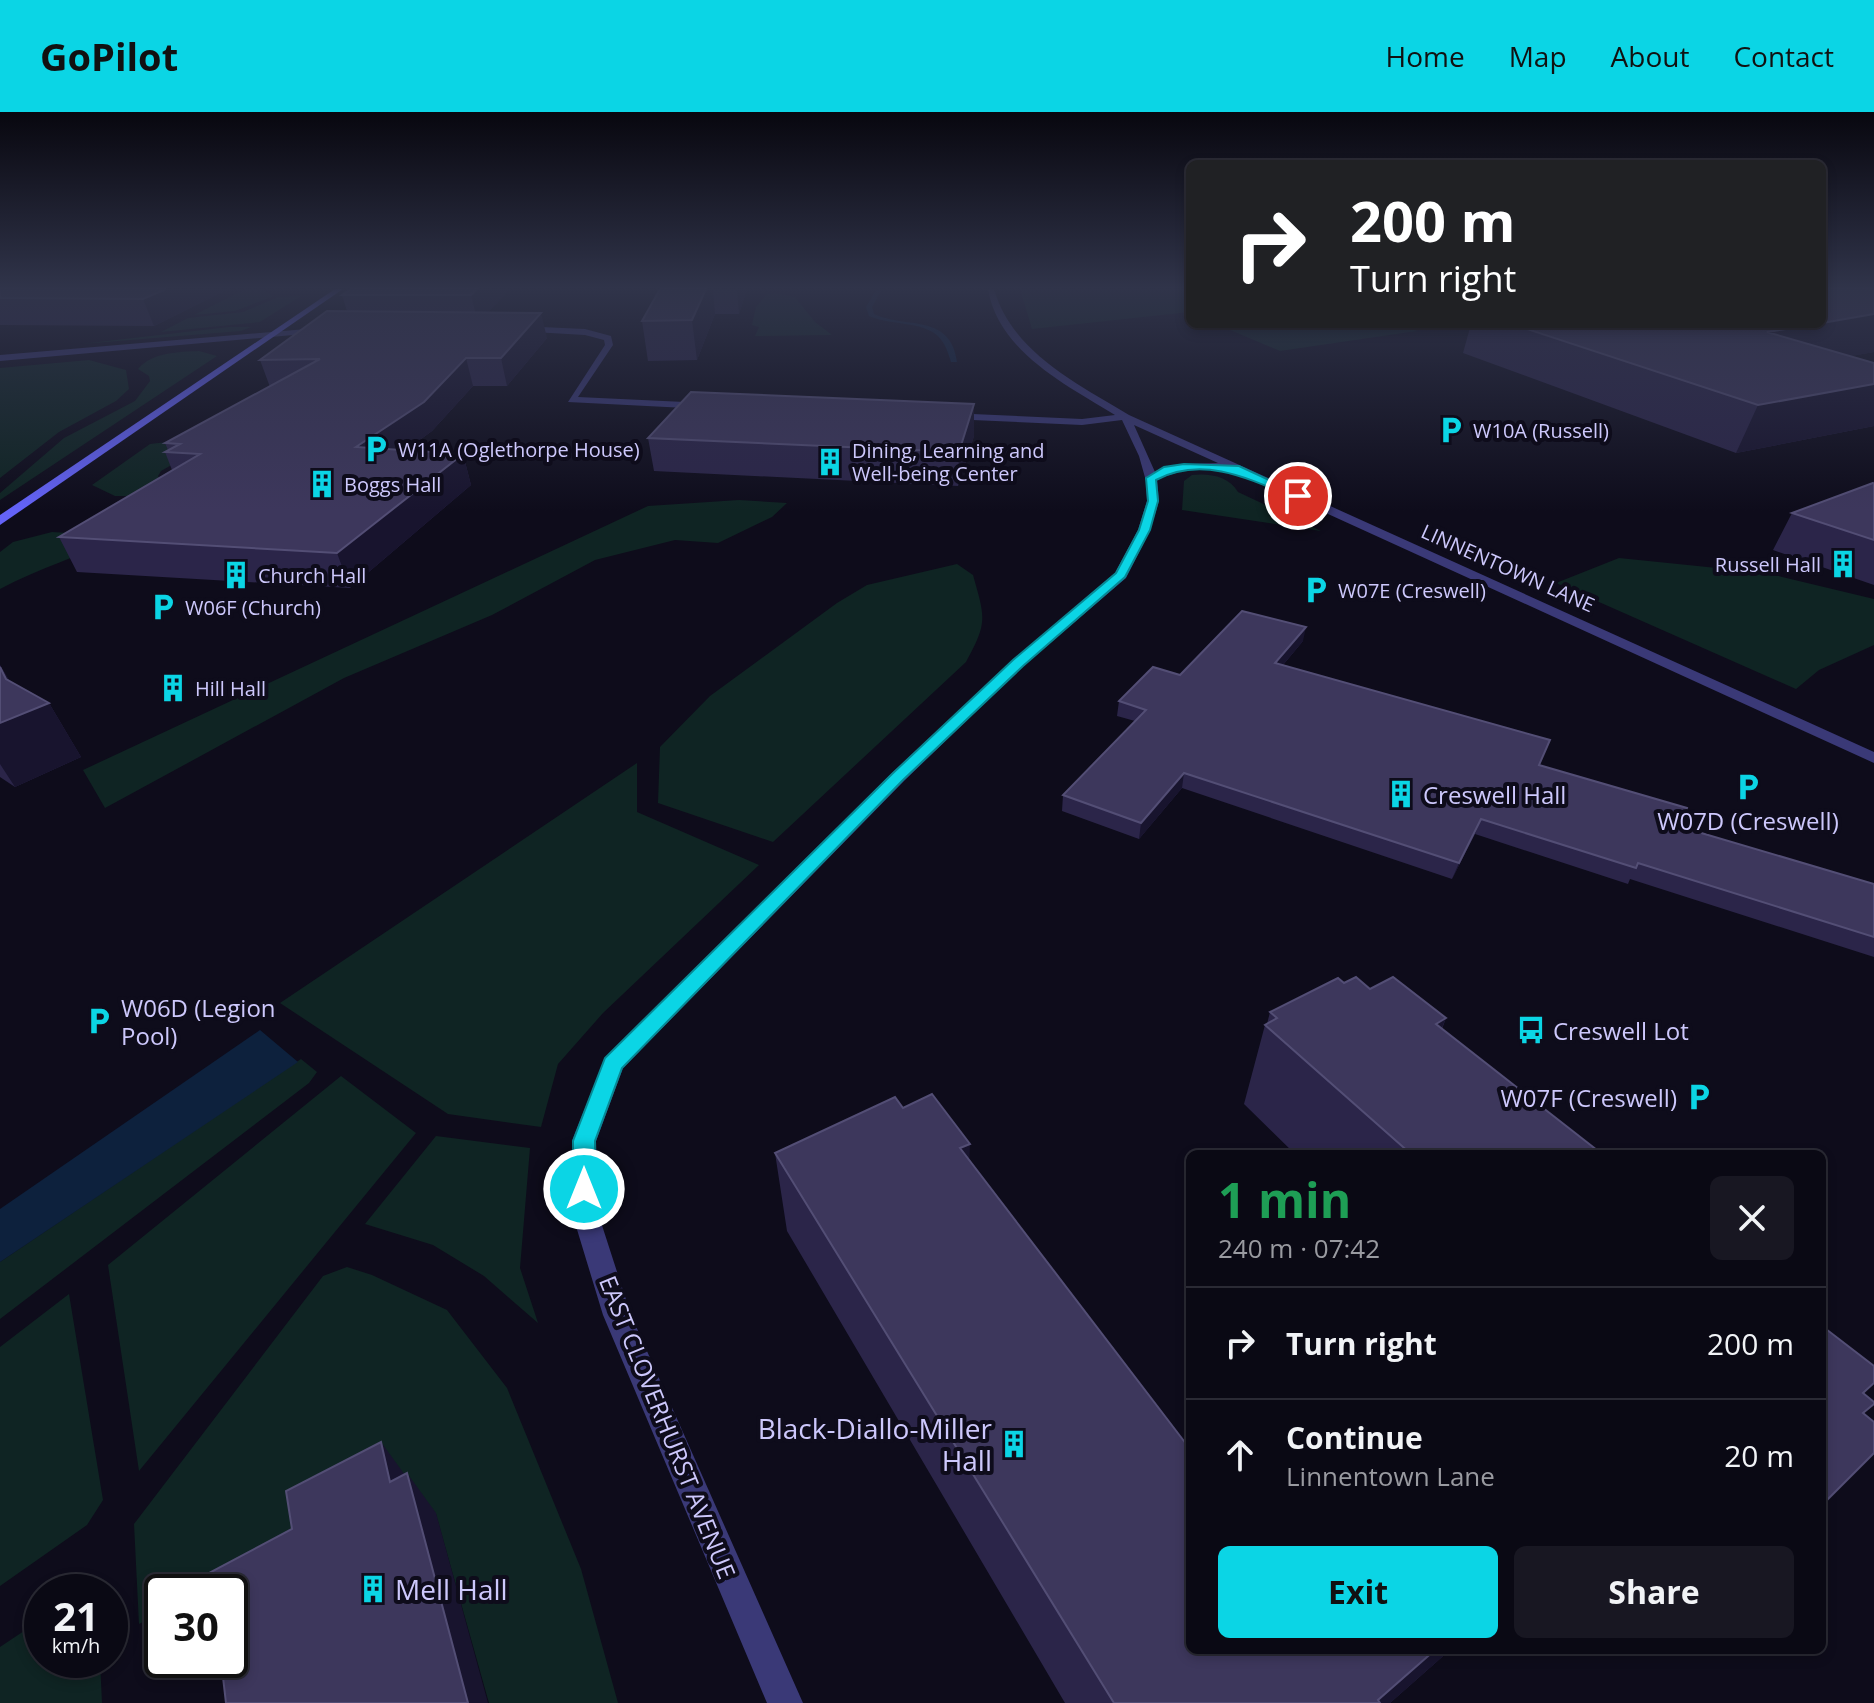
<!DOCTYPE html>
<html lang="en">
<head>
<meta charset="utf-8">
<style>
  body { margin:0; font-family:"Open Sans",sans-serif; background:#181722; color:#f1f3f6; height:100vh; display:flex; flex-direction:column; font-size:30px; white-space:nowrap }
  * { box-sizing:border-box; margin:0 }
  p { font-size:26px; color:#999aa0 }
  .icon { flex:none; width:44px; height:44px; fill:none; stroke:currentColor; stroke-width:2; stroke-linecap:round; stroke-linejoin:round }
  .map { position:relative; flex:1; overflow:hidden }
  .sheet { position:absolute; left:1186px; top:1038px; width:640px; height:504px; display:flex; flex-direction:column; background:#0a0914; border-radius:12px; box-shadow:0 4px 12px #0003,0 0 0 2px #2a2a34 }
  .sheet>* { flex:none }
  .guide { position:absolute; left:1186px; top:48px; width:640px; height:168px; border-radius:12px; box-shadow:0 4px 12px #0003,0 0 0 2px #2a2a34; background:#202124; color:#fff; overflow:hidden }
  .speed { position:absolute; left:24px; top:1462px; display:flex; gap:16px; font-size:40px; font-weight:700; text-align:center }
  .speed>* { display:grid; place-content:center; width:104px; height:104px; border-radius:50%; background:#0a0914; box-shadow:0 4px 12px #0003,0 0 0 2px #2a2a34; line-height:1 }
  .speed small { font-size:20px; font-weight:400 }
  .speed .limit { border:4px solid #111; border-radius:12px; background:#fff; color:#111 }
  .pin { position:absolute; display:grid; place-items:center; width:68px; height:68px; color:#fff; margin:-34px; border:4px solid #fff; border-radius:50%; box-shadow:0 2px 8px #0007 }
  .me { position:absolute; width:88px; margin:-44px; rotate:0deg; stroke-linejoin:round; filter:drop-shadow(0 0 6px #0008) }
  .turn { display:flex; align-items:center; gap:28px; height:168px; padding:0 32px; font-size:36px }
  .turn .icon { width:104px; height:104px; stroke-width:2.5 }
  .turn b { display:block; font-size:56px; line-height:68px }
  .round { display:grid; place-items:center; flex:none; width:84px; height:84px; border-radius:12px; background:#181722 }
  .headline { display:flex; align-items:center; justify-content:space-between; height:136px; padding:0 32px }
  h1 { font-size:48px; font-weight:700; line-height:60px; color:#1e9e55 }
  .cta { display:flex; gap:16px; margin-top:auto; padding:16px 32px }
  .cta a { flex:1; height:92px; border-radius:12px; background:#0bd5e5; color:#111; font-size:32px; font-weight:700; line-height:92px; text-align:center }
  .cta a+a { background:#181722; color:#f1f3f6 }
  ul { padding:0; list-style:none }
  li { display:flex; align-items:center; gap:24px; height:112px; padding:0 32px; border-top:2px solid #2a2a34 }
  li div { flex:1 }
  li b { display:block; font-size:30px }
  li em { font-style:normal }
  header { display:flex; align-items:center; gap:48px; box-sizing:border-box; height:112px; padding:0 40px; background:#0bd5e5; color:#111 }
  header strong { font-size:38px }
  nav { display:flex; gap:44px; margin-inline-start:auto; font-size:28px }
  .map>svg:first-child { display:block }
  .green { fill:#0f2423 }
  .water { fill:#0d213d }
  .lines { fill:none; stroke-linecap:round; stroke-linejoin:round }
  .stream { fill:#0d213d; fill-rule:evenodd }
  .street { fill:#3a3977; fill-rule:evenodd }
  .secondary { fill:#6463f8; fill-rule:evenodd }
  .wall { fill:#2b2549 }
  .shaded-wall { fill:#18142e }
  .building { fill:#3d375c; stroke:#534e75; stroke-width:2 }
  .route { fill:#0bd5e5; stroke:#078a95; stroke-width:2 }
  .labels { text-anchor:middle; dominant-baseline:central; stroke-width:8; stroke-linejoin:round; paint-order:stroke }
  .far-poi-label { font-size:20px; fill:#cdc8fc; stroke:#0e0c1b; text-anchor:start }
  .far-street-label { font-size:20px; fill:#cdc8fc; stroke:#0e0c1b }
  .poi-label { font-size:24px; fill:#cdc8fc; stroke:#0e0c1b; text-anchor:start }
  .street-label { font-size:24px; fill:#cdc8fc; stroke:#0e0c1b }
  .near-poi-label { font-size:28px; fill:#cdc8fc; stroke:#0e0c1b; text-anchor:end }
</style>
</head>
<body>
<header>
<strong>GoPilot</strong>
<nav><a>Home</a><a>Map</a><a>About</a><a>Contact</a></nav>
</header>
<div class="map">
<svg width="1874" height="1591" viewBox="0 0 1874 1591">
  <rect width="100%" height="100%" fill="#0e0c1b"/>
  <path class="green" d="M246 177H261L274 184 235 199 194 203Z
    M1020 177H1190V200L1032 217Z
    M775 181 795 185 815 210 832 223 755 224 759 215 752 213 756 195 767 182Z
    M301 184 260 210 161 220 188 206 243 200 278 185Z
    M1216 212H1398L1417 219 1280 239Z
    M229 215H251L241 219 81 232Z
    M199 239 217 244 0 388V381L64 326 135 289 150 269 149 264 138 257C152 240 179 240 199 239Z
    M89 248 126 258 129 277 116 289 59 320 0 366V256Z
    M176 329 201 336 161 359 158 364 161 370 150 384H115L92 373 150 332Z
    M1192 363C1209 361 1229 364 1238 380L1321 419 1182 398 1184 369Z
    M739 388 787 391 772 405 718 431 675 428 595 448 492 503 344 566 105 696 83 658 648 394Z
    M52 420 121 424C81 444 39 456 0 477V440L13 430Z
    M1619 446 1766 461 1874 487V533L1819 558 1796 577 1556 471Z
    M957 452 973 463C985 506 988 510 966 550L773 730 658 691 660 635 710 584 837 491 867 473Z
    M637 651V700L759 753 603 901 558 952 541 1015 448 1002 280 891Z
    M301 947 317 960 309 971 0 1207V1150Z
    M341 964 416 1021 139 1359 108 1153Z
    M436 1024 530 1036 520 1156 538 1211 484 1164 433 1133 365 1112Z
    M347 1155 372 1163 447 1198 507 1276 581 1457 618 1591H489L436 1402 322 1419 202 1480H162V1500L139 1512 134 1412 323 1164Z
    M69 1182 103 1388 87 1413 0 1474V1235Z
    M42 1507V1548H100L102 1591H0V1535Z"/>
  <path class="water" d="M260 918 298 950 0 1150V1097Z"/>
  <g class="lines">
    <path class="stream" d="M876 178 881 179 872 195 874 202C906 217 951 201 957 250H951C949 244 947 237 944 232 931 207 892 215 869 204L866 195Z"/>
    <path class="street" d="M988 177H994C1012 240 1076 271 1129 303L1874 640V651L1225 355 1220 358H1185L1157 367 1159 389 1150 418 1126 466 1023 554 904 669 623 956 596 1029 598 1101 631 1203 803 1591H767L603 1203 572 1101V1029L605 946 892 661 1013 548 1115 461 1138 418 1147 389 1146 369 1139 344 1122 308 1082 313 950 307 945 304 950 301 1082 307 1115 303C1066 273 998 239 988 177ZM1134 313 1218 351 1185 352 1155 360Z
      M519 214 585 217 611 224 613 233 578 285 706 291 711 294 706 297 568 290 605 233 604 228 585 223 516 219Z
      M330 215 327 220 0 249V243Z"/>
    <path class="secondary" d="M335 177H343L0 413V403Z"/>
  </g>
  <path class="wall" d="M0 177H228L154 214 0 213Z
    M510 177 488 200 547 226 507 274H473L432 319 406 338 463 342 471 373 350 476 77 460 59 425 172 358 165 340 168 338 165 331 270 275 260 248 347 199 342 183Z
    M660 177H747L739 202H715L697 248 648 249 642 209Z
    M1874 177V240L1850 244 1874 251V314L1736 341 1463 241 1471 212H1822Z
    M974 292V324L958 374 654 359 648 326Z
    M1874 372V473L1773 438 1792 401Z
    M1303 529 1283 553 1539 653 1681 715 1874 772V845L1630 767 1628 772 1475 722 1452 767 1182 676 1139 727 1062 699 1063 683 1135 609 1117 604 1119 589 1180 563Z
    M0 553 10 570 49 591 81 645 15 675 0 665Z
    M1344 871 1370 877 1446 906 1442 917 1602 1042H1295L1244 992 1265 913 1267 912 1270 900Z
    M903 996 969 1047 1190 1538H1450L1390 1591H1065L787 1119 775 1041Z"/>
  <path class="shaded-wall" d="M166 177H228L154 214 143 187Z
    M477 177H510L478 211 471 183Z
    M706 177H713L715 202 697 248 692 208Z
    M737 177H747L739 202Z
    M541 201 547 226 507 274 501 246Z
    M1874 202V240L1748 263 1767 220Z
    M466 246 473 274 432 319 366 367 356 335Z
    M1874 272V314L1736 341 1758 293Z
    M974 292V324L958 374 959 340Z
    M463 342 471 373 350 476 337 441Z
    M1306 515 1303 529 1272 566 1275 551Z
    M0 553 28 599 49 591 81 645 15 675 0 652V611L6 567Z
    M1184 661 1182 676 1139 727 1141 711Z
    M1481 707 1475 722 1452 767 1459 751Z
    M1446 906 1413 985 1436 912Z
    M970 1032 967 1110 960 1036Z
    M381 1330 410 1370 407 1361 436 1401 488 1591H468L390 1370Z
    M1435 1538H1450L1390 1591H1375Z"/>
  <path class="building" d="M0 177H166L143 187 0 186Z
    M351 177H477L471 183H342Z
    M660 177H706L692 208 642 209Z
    M1822 177H1874V202L1822 211Z
    M327 199 541 201 501 246H466L424 290 356 335 463 342 337 441 59 425 200 342 165 340 180 332 165 331 320 247 260 248Z
    M1512 212H1817L1767 220 1874 251V272L1758 293Z
    M691 280 974 292 959 340 648 326Z
    M1873 371 1874 372V428L1792 401Z
    M1242 499 1306 515 1275 551 1550 628 1539 653 1687 696 1681 715 1874 772V825L1638 751 1636 756 1481 707 1459 751 1184 661 1141 711 1063 683 1146 598 1119 589 1153 555 1180 563Z
    M0 555 6 567 49 591 0 611Z
    M1356 865 1370 877 1393 865 1446 906 1436 912 1602 1042H1411L1265 913 1277 906 1270 900 1338 866 1344 871Z
    M932 982 970 1032 960 1036 1190 1337V1538H1435L1378 1588 1380 1591H1114L775 1041 895 985 903 996Z
    M1822 1214 1874 1254V1271L1863 1281 1874 1290V1292L1863 1301 1874 1310V1341L1822 1393Z
    M381 1330 390 1370 407 1361 468 1591H226L221 1548H230V1480H212L209 1461 292 1417 286 1379Z"/>
  <linearGradient id="sky" x2="0" y2="1"><stop stop-color="#08070f"/><stop offset="0.44" stop-color="#30344a"/><stop offset="1" stop-color="#30344a" stop-opacity="0"/></linearGradient>
  <rect width="1874" height="399" fill="url(#sky)"/>
  <path class="route" d="M1184 352 1239 354 1303 384 1294 386C1250 367 1203 343 1156 368L1158 389 1150 418 1125 465 1023 554 903 668 622 956 595 1029 596 1077 593 1084 584 1087 576 1084 573 1077V1029L605 946 892 662 1013 548 1116 461 1139 418 1148 389 1146 366 1164 355Z"/>
  <defs>
    <symbol id="parking-bare" viewBox="-9 -9 18 18"><path d="M-3.5-5.5H1a3.5 3.5 0 0 1 0 7H-1V5.5H-3.5ZM-1-3.4V-.6H.8a1.4 1.4 0 0 0 0-2.8Z" fill="#0bd5e5" stroke="#0e0c1b" stroke-width="2.5" paint-order="stroke"/></symbol>
    <symbol id="building-bare" viewBox="-9 -9 18 18"><path d="M-4-6H4V6H1V3H-1V6H-4ZM-2.5-4.3h1.7v1.8h-1.7ZM.8-4.3h1.7v1.8H.8ZM-2.5-1h1.7V.8h-1.7ZM.8-1h1.7V.8H.8Z" fill="#0bd5e5" stroke="#0e0c1b" stroke-width="2.5" paint-order="stroke"/></symbol>
    <symbol id="bus-bare" viewBox="-9 -9 18 18"><path d="M-5-6H5V4H4V6H2V4H-2V6H-4V4H-5ZM-3.5-4V0h7V-4ZM-3.5 1.2v1.5H-2V1.2ZM2 1.2v1.5H3.5V1.2Z" fill="#0bd5e5" stroke="#0e0c1b" stroke-width="2.5" paint-order="stroke"/></symbol>
  </defs>
  <g fill-rule="evenodd">
    <use href="#parking-bare" x="1431" y="298" width="40" height="40"/>
    <use href="#parking-bare" x="356" y="317" width="40" height="40"/>
    <use href="#building-bare" x="810" y="330" width="40" height="40"/>
    <use href="#building-bare" x="302" y="352" width="40" height="40"/>
    <use href="#building-bare" x="1823" y="432" width="40" height="40"/>
    <use href="#building-bare" x="216" y="443" width="40" height="40"/>
    <use href="#parking-bare" x="1296" y="458" width="40" height="40"/>
    <use href="#parking-bare" x="143" y="475" width="40" height="40"/>
    <use href="#building-bare" x="153" y="556" width="40" height="40"/>
    <use href="#parking-bare" x="1728" y="655" width="40" height="40"/>
    <use href="#building-bare" x="1381" y="662" width="40" height="40"/>
    <use href="#parking-bare" x="79" y="889" width="40" height="40"/>
    <use href="#bus-bare" x="1511" y="898" width="40" height="40"/>
    <use href="#parking-bare" x="1679" y="965" width="40" height="40"/>
    <use href="#building-bare" x="994" y="1312" width="40" height="40"/>
    <use href="#building-bare" x="353" y="1457" width="40" height="40"/>
  </g>
  <g class="labels">
    <g class="far-poi-label">
      <text x="1473" y="318">W10A (Russell)</text>
      <text x="398" y="337">W11A (Oglethorpe House)</text>
      <text x="852" y="338">Dining, Learning and<tspan x="852" dy="23">Well-being Center</tspan></text>
      <text x="344" y="372">Boggs Hall</text>
      <text x="1821" y="452" text-anchor="end">Russell Hall</text>
      <text x="258" y="463">Church Hall</text>
      <text x="1338" y="478">W07E (Creswell)</text>
      <text x="185" y="495">W06F (Church)</text>
      <text x="195" y="576">Hill Hall</text>
    </g>
    <g class="far-street-label">
      <text transform="translate(1508 456) rotate(24)">LINNENTOWN LANE</text>
    </g>
    <g class="poi-label">
      <text x="1423" y="682">Creswell Hall</text>
      <text x="1748" y="708" text-anchor="middle">W07D (Creswell)</text>
      <text x="121" y="895">W06D (Legion<tspan x="121" dy="28">Pool)</tspan></text>
      <text x="1553" y="918">Creswell Lot</text>
      <text x="1677" y="985" text-anchor="end">W07F (Creswell)</text>
    </g>
    <g class="street-label">
      <text transform="translate(668 1315) rotate(68)">EAST CLOVERHURST AVENUE</text>
    </g>
    <g class="near-poi-label">
      <text x="992" y="1316">Black-Diallo-Miller<tspan x="992" dy="32">Hall</tspan></text>
      <text x="395" y="1477" text-anchor="start">Mell Hall</text>
    </g>
  </g>
</svg>
<div class="speed"><div>21<small>km/h</small></div><div class="limit">30</div></div>
<div class="pin" style="left:1298px;top:384px;background:#d93025"><svg class="icon" aria-label="arrive" viewBox="0 0 24 24"><path d="M6 21V4h12l-3 4 3 4H6"/></svg></div>
<svg class="me" style="left:584px;top:1077px" viewBox="-20 -20 40 40"><circle r="17" fill="#0bd5e5" stroke="#fff" stroke-width="3"/><path d="M0-11L8 9 0 5-8 9z" fill="#fff"/></svg>
<div class="guide">
<div class="turn"><svg class="icon" aria-label="right" viewBox="0 0 24 24"><path d="M7 20v-9h11M14 6l5 5-5 5"/></svg><div><b>200 m</b>Turn right</div></div>
</div>
<section class="sheet">
<div class="headline"><div><h1>1 min</h1><p>240 m · 07:42</p></div><a class="round"><svg class="icon" aria-label="close" viewBox="0 0 24 24"><path d="M6 6l12 12M18 6L6 18"/></svg></a></div>
<ul>
<li><svg class="icon" aria-label="right" viewBox="0 0 24 24"><path d="M7 20v-9h11M14 6l5 5-5 5"/></svg><div><b>Turn right</b></div><em>200 m</em></li>
<li><svg class="icon" aria-label="ahead" viewBox="0 0 24 24"><path d="M12 20V5M6 11l6-6 6 6"/></svg><div><b>Continue</b><p>Linnentown Lane</p></div><em>20 m</em></li>
</ul>
<div class="cta"><a>Exit</a><a>Share</a></div>
</section>
</div>
</body>
</html>
